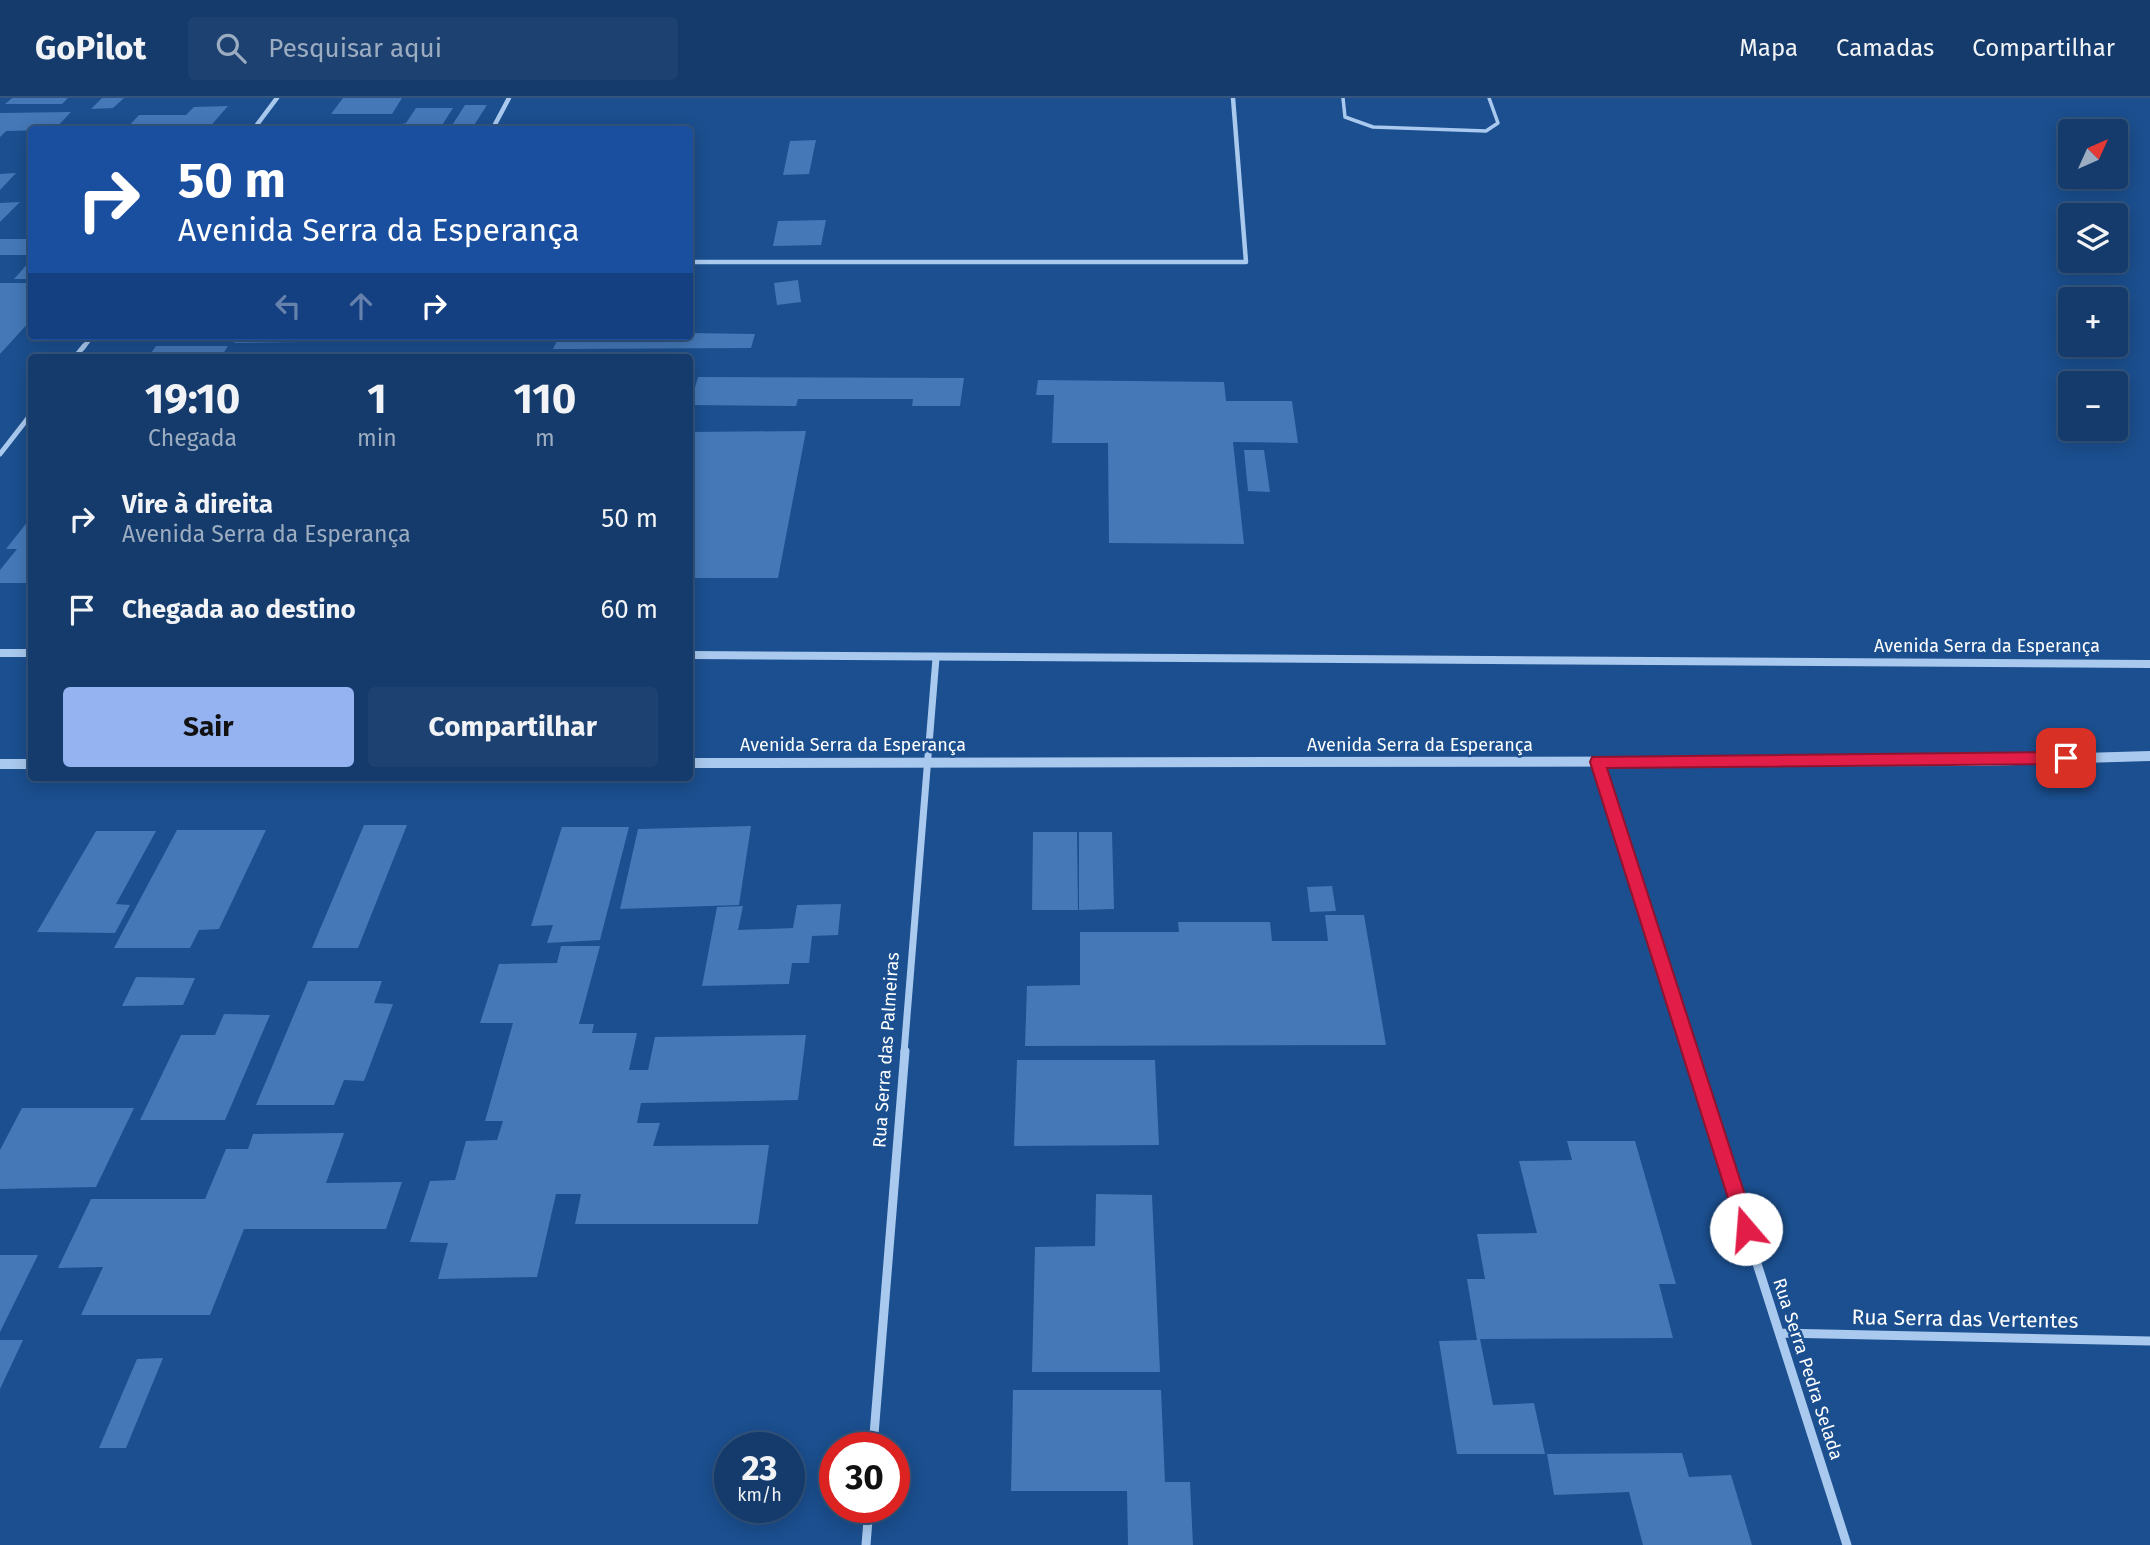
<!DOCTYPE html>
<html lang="pt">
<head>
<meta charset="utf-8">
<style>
  body { margin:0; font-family:"Fira Sans",sans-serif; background:#1d4271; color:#f1f3f6; height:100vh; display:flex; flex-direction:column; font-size:26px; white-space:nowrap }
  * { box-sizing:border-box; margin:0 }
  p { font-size:23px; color:#9dadc1 }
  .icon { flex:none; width:38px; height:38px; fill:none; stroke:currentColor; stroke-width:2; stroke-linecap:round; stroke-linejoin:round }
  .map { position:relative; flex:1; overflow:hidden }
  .panel { position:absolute; left:28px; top:256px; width:665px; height:427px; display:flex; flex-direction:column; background:#143b6b; border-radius:7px; box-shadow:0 4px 18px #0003,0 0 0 2px #33557e }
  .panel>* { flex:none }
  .top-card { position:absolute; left:28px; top:28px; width:665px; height:214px; border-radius:7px; box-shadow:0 4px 18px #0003,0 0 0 2px #33557e; background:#1a4fa0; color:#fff; overflow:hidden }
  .needle { width:46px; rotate:45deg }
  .fabs { position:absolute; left:2058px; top:21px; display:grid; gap:14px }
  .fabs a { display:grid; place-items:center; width:70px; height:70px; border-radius:7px; background:#143b6b; box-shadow:0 4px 18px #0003,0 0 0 2px #33557e; font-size:35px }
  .speed { position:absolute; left:714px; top:1334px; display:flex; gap:14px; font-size:35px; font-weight:700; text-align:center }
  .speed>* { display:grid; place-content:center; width:91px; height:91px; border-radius:50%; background:#143b6b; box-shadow:0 4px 18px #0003,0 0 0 2px #33557e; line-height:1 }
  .speed small { font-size:18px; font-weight:400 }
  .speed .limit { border:10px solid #d22; background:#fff; color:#111 }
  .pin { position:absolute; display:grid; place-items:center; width:60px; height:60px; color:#fff; margin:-30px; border-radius:14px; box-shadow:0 4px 10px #0006 }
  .me { position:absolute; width:77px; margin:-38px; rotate:342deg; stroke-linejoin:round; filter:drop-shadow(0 0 5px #0008) }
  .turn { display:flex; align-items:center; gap:24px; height:147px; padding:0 35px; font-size:32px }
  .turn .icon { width:91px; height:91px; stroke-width:2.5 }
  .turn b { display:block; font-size:49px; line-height:60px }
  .lanes { display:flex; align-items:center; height:66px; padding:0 35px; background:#0003; justify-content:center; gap:35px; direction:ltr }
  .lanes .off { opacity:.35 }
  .eta { display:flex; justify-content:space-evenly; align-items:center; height:119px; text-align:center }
  .eta b { font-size:42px; font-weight:700; line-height:49px }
  .button { display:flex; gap:14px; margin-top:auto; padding:14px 35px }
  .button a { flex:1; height:80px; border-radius:7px; background:#95b2f1; color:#111; font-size:28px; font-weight:700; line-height:80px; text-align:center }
  .button a+a { background:#1d4271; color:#f1f3f6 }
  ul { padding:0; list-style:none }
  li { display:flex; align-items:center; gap:21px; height:91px; padding:0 35px }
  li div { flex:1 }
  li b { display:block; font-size:26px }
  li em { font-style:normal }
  header { display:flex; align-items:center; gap:42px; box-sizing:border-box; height:98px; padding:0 35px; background:#143b6b; border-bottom:2px solid #33557e }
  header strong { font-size:33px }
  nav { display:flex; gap:38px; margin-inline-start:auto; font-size:24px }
  .search { width:490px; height:63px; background:#1d4271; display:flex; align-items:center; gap:18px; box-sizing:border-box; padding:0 24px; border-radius:7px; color:#9dadc1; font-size:26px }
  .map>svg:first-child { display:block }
  .building { fill:#4478b7 }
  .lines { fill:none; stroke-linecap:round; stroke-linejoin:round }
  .service { stroke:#a9c9ee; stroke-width:3.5 }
  .minor-far3 { stroke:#a9c9ee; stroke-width:4.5 }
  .minor-far2 { stroke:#a9c9ee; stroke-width:5 }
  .minor-far1 { stroke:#a9c9ee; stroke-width:7 }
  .minor { stroke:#a9c9ee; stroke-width:9 }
  .tertiary { fill:#a9c9ee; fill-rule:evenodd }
  .route { fill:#e11d48; stroke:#92132f; stroke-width:2 }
  .labels { text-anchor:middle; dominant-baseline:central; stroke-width:5; stroke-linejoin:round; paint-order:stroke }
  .street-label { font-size:18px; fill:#fff; stroke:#1b4f8f }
  .near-street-label { font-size:21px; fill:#fff; stroke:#1b4f8f }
</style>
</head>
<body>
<header>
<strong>GoPilot</strong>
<div class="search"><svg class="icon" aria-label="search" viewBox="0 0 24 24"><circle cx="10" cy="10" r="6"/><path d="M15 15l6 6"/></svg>Pesquisar aqui</div>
<nav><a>Mapa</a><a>Camadas</a><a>Compartilhar</a></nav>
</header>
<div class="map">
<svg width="2150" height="1447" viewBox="0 0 2150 1447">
  <rect width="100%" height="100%" fill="#1b4f8f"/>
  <path class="building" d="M12 0H68L62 6H5Z
    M102 0H124L113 10 91 11Z
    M343 0H402L392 16H331Z
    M465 7H487L471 32H449Z
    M228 8 207 32H125L139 17H186L194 9Z
    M416 10H453L439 32H323L326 28H396L406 25Z
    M71 14 54 32 6 33 0 39V15Z
    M816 42 809 76 783 77 790 43Z
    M16 75 0 92V76Z
    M20 104 0 124V105Z
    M826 122 821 147 773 148 778 123Z
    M0 141H32V157H0Z
    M32 161V181H14Z
    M798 182 801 204 777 207 774 185Z
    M0 185H32V221L0 256Z
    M690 235 755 236 751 250 553 251 559 238H690Z
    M239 238H303L299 244 234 245Z
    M156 248H228L221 259H148Z
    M698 279 964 280 960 308H912L913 301H798L796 308 690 307Z
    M1038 282 1224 284 1226 303H1292L1298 345 1233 344 1244 446 1109 445 1108 345H1052L1054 297H1036Z
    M806 333 778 480H690V334Z
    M1244 352H1264L1270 394 1248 393Z
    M32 418V485H0V472L17 451H6Z
    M364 727H407L358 850H312Z
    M751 728 739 807 620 811 638 731Z
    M562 729H629L600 842 547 845 553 827 531 828Z
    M177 732H266L219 831 199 832 190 850H114Z
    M96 733H156L116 806 130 807 115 835 37 834Z
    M1033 734H1077L1078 812H1032Z
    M1079 734H1112L1114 811 1079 812Z
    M1332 788 1336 813 1310 814 1307 789Z
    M841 806 838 837 812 838 809 865H792L789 886 702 888 717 809 743 808 738 832 793 830 797 807Z
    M1325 817H1364L1386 947 1025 948 1027 888 1080 887V834H1179L1178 824H1270L1272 843H1328Z
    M561 848H600L579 926H594L592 935H637L629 972H648L655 939 806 937 798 1002 641 1005 637 1025H660L653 1048 769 1047 758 1126H575L581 1096H556L537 1179 438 1181 448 1145 410 1144 430 1083 455 1082 466 1043 497 1042 503 1023H485L513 925H480L499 866 557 865Z
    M136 879 195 880 183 907 122 908Z
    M308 883H382L374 905 393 906 364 983 344 982 334 1007H256Z
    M224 916 270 917 225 1022H140L181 937H215Z
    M1017 962H1155L1159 1047 1014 1048Z
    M22 1010H134L96 1089 0 1091V1052Z
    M344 1035 326 1085 402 1084 386 1131H244L210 1217H81L103 1169 58 1170 91 1101H205L226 1051H248L253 1036Z
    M1567 1043H1635L1676 1186H1659L1673 1240 1480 1241 1493 1307 1534 1305 1545 1356H1457L1439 1243 1477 1242 1467 1181H1485L1477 1136 1537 1135 1519 1063 1572 1062Z
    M1096 1096 1152 1097 1160 1274H1032L1035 1149 1095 1148Z
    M0 1157H38L0 1234Z
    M0 1242H23L0 1291Z
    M163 1260 126 1350H99L137 1261Z
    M1013 1292H1161L1165 1384H1190L1193 1447H1128L1127 1393H1011Z
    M1682 1355 1689 1379 1731 1377 1752 1447H1643L1629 1394 1554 1397 1547 1356Z"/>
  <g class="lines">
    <path class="service" d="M1343 0 1345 19 1373 29 1486 33 1498 25 1489 0"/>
    <path class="minor-far3" d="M253 32 277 0
      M492 32 509 0
      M690 164H1246L1233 0
      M83 250 92 238"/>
    <path class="minor-far2" d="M75 259 84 248
      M0 356 32 315
      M936 562V558"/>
    <path class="minor-far1" d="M1597 664 1690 955
      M904 955 936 560"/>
    <path class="minor" d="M1689 953 1847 1447
      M1780 1235 2150 1243
      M873 1349 905 953
      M866 1447 869 1409"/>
    <path class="tertiary" d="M0 551H32V559H0Z
      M690 553 2150 562V570L690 561Z
      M2150 653V663L1983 668 690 670V660L1983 658Z
      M0 661H32V671H0Z"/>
  </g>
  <path class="route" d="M2066 654 2074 660 2066 666 1607 670 1756 1131 1753 1138 1746 1141 1740 1138 1590 664 1592 659Z"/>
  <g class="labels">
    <g class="street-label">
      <text x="1987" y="548">Avenida Serra da Esperança</text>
      <text x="853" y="647">Avenida Serra da Esperança</text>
      <text x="1420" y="647">Avenida Serra da Esperança</text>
      <text transform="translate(886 952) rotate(-86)">Rua Serra das Palmeiras</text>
      <text transform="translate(1808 1271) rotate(72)">Rua Serra Pedra Selada</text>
    </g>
    <g class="near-street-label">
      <text transform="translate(1965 1221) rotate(1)">Rua Serra das Vertentes</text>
    </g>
  </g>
</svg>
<div class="fabs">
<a><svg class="needle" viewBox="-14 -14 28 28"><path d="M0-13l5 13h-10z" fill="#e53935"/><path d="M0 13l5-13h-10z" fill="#9dadc1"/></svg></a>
<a><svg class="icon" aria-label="layers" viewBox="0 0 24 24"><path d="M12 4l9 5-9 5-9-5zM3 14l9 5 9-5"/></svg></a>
<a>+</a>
<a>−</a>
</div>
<div class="speed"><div>23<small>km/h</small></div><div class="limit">30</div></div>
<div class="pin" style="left:2066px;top:660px;background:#d93025"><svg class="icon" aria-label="arrive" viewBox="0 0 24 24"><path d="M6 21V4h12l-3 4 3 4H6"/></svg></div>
<svg class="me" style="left:1746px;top:1131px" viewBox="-20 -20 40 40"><circle r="19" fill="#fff"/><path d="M0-13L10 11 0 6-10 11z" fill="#e11d48"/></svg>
<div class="top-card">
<div class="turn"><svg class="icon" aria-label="right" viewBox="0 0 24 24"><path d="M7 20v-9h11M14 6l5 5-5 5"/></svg><div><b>50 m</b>Avenida Serra da Esperança</div></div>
<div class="lanes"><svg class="icon off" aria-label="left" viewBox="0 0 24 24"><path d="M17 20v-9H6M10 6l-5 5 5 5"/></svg><svg class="icon off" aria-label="ahead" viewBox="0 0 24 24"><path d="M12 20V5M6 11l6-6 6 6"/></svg><svg class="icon" aria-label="right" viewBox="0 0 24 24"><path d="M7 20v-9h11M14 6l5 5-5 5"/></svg></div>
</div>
<section class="panel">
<div class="eta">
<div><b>19:10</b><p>Chegada</p></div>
<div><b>1</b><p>min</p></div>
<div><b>110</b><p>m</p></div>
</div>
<ul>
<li><svg class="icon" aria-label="right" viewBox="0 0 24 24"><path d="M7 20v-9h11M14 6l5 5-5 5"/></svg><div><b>Vire à direita</b><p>Avenida Serra da Esperança</p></div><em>50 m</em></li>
<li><svg class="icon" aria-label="arrive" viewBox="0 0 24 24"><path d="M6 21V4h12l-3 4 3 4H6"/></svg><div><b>Chegada ao destino</b></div><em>60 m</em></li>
</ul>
<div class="button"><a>Sair</a><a>Compartilhar</a></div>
</section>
</div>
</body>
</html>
